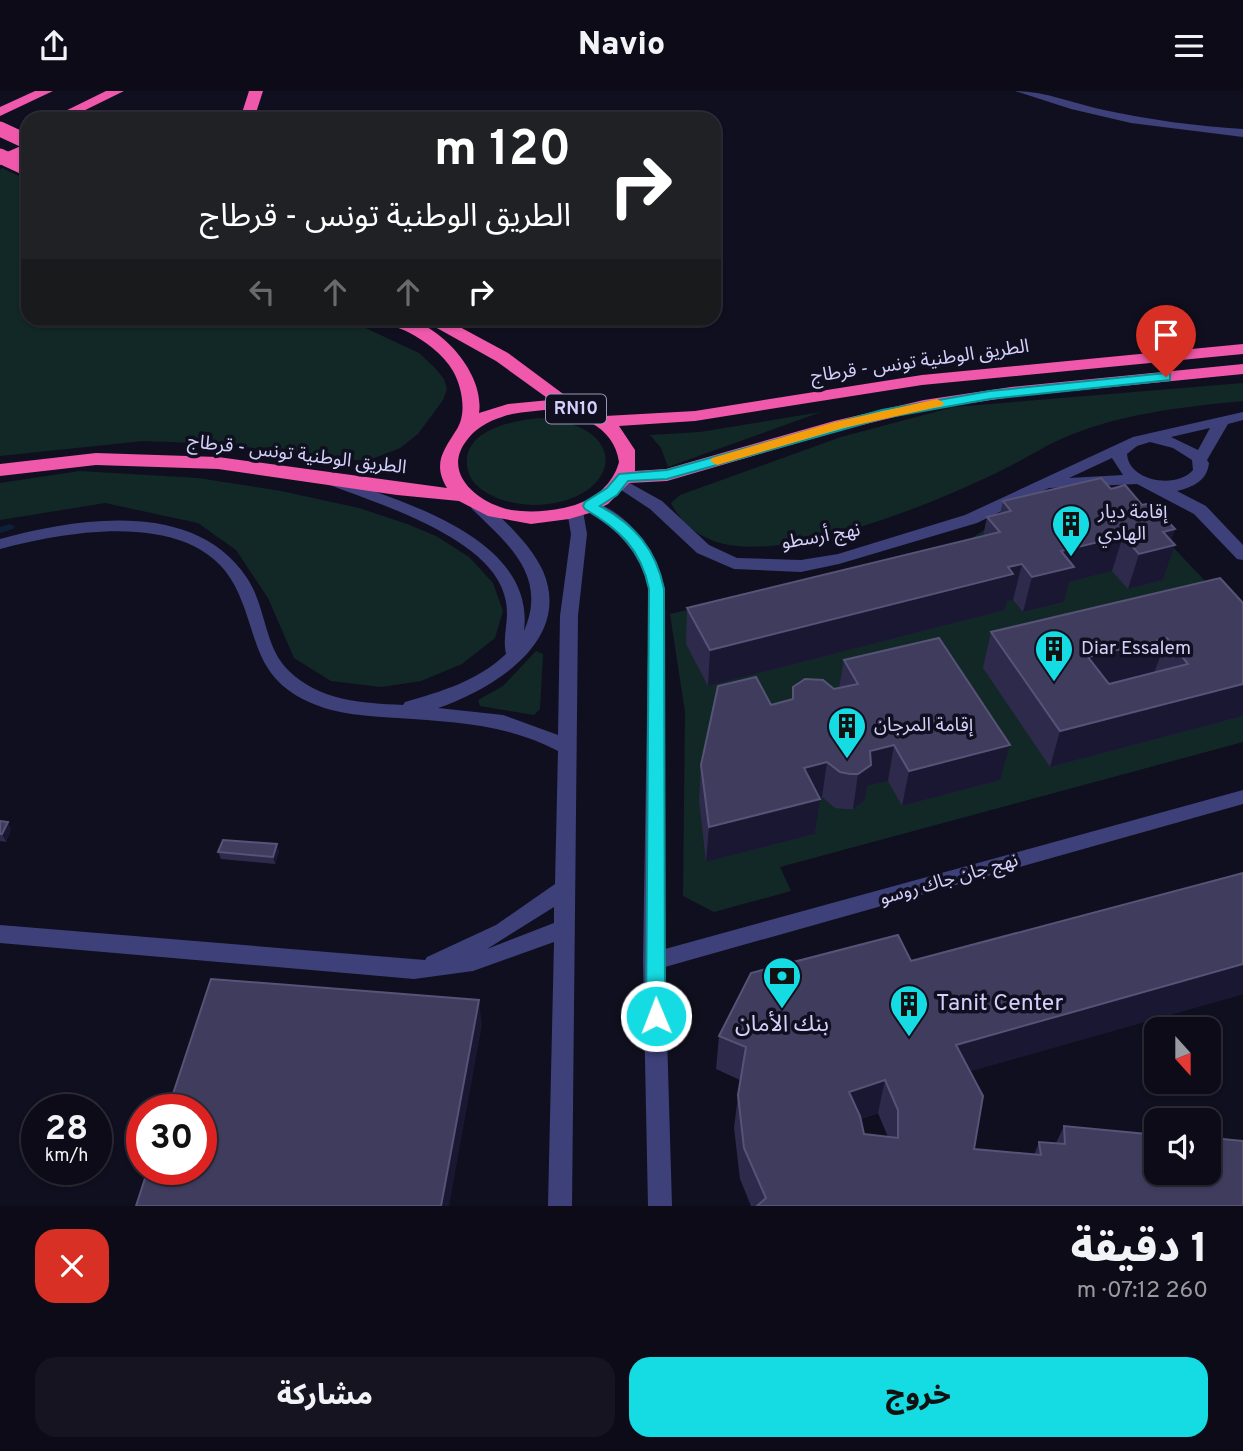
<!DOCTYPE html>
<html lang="ar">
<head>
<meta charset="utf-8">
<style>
  body { margin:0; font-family:Overpass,"Noto Sans Arabic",sans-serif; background:#151420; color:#f1f3f6; direction:rtl; height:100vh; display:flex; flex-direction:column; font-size:26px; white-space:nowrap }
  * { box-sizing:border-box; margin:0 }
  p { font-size:23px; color:#9a9ba1 }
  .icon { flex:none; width:38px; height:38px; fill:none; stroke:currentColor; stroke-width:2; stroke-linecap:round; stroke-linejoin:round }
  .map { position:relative; height:1115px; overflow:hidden; direction:ltr }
  .details { display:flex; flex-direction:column; background:#0c0b17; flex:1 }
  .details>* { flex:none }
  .banner { position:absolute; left:21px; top:21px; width:700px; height:214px; border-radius:21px; box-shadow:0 2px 5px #0004,0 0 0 2px #2c2b36; direction:rtl; background:#202124; color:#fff; overflow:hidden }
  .needle { width:46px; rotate:159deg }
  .controls { position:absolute; left:1144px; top:926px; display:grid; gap:14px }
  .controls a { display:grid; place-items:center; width:77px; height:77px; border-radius:14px; background:#0c0b17; box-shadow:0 2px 5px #0004,0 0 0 2px #2c2b36; font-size:35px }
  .speed { position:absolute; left:21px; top:1003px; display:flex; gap:14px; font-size:35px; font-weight:700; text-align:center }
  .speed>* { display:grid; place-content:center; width:91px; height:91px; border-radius:50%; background:#0c0b17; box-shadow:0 2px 5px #0004,0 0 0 2px #2c2b36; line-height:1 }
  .speed small { font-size:18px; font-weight:400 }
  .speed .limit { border:10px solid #d22; background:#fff; color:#111 }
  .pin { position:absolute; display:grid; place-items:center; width:60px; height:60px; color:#fff; margin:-72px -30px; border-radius:50% 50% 50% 0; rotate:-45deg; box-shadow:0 0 7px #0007 }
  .pin .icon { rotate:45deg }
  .me { position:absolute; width:77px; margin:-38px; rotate:359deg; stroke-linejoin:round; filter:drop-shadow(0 0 5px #0008) }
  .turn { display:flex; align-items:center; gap:24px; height:147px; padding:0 35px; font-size:32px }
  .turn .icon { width:91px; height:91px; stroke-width:2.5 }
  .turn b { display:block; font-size:49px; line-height:60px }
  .lanes { display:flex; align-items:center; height:66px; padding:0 35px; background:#0003; justify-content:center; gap:35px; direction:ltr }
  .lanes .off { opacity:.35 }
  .round { display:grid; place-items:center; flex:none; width:74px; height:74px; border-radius:21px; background:#151420 }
  .summary { display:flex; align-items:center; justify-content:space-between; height:119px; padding:0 35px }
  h1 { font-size:42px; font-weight:800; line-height:52px }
  .button { display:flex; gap:14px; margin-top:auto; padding:14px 35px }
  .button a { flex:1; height:80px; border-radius:21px; background:#15dce2; color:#111; font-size:28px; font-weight:800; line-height:80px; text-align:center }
  .button a+a { background:#151420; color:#f1f3f6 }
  header { display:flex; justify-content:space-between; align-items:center; height:91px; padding:0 35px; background:#0c0b17; font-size:32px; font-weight:800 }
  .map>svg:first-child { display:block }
  .green { fill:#122826 }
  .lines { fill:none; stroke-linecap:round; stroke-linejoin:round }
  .stream { fill:#0e2039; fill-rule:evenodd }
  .minor { fill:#3e407a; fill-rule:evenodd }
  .highway { fill:#ef58ab; fill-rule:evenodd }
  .highway-bridge { stroke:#ef58ab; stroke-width:15 }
  .wall { fill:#2d2a4b; fill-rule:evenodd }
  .shaded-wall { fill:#1a1732 }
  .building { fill:#3f3c5e; stroke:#565377; stroke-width:2; fill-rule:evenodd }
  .route { fill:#15dce2; stroke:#0e8f93; stroke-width:2 }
  .slow { fill:#f59e0b }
  .labels { text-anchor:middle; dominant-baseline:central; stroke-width:7; stroke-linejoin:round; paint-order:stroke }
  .shield { fill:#100f1f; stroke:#9897b9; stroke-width:2 }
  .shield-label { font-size:18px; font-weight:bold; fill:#d3d1fb }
  .street-label { font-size:19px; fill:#d3d1fb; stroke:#100f1f }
  .poi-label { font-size:19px; fill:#d3d1fb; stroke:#100f1f; text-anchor:start }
  .near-poi-label { font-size:23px; fill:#d3d1fb; stroke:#100f1f; text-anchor:start }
</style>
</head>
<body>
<header><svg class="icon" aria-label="menu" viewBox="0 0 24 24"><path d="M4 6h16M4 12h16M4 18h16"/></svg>Navio<svg class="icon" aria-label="share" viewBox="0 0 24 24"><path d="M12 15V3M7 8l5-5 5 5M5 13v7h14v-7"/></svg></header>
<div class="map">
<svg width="1243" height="1115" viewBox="0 0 1243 1115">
  <rect width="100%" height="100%" fill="#100f1f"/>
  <path class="green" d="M2 77 28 89V228H346L419 262 435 277 444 288 447 298 443 309 418 343 400 357 369 369H340L224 353 143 350 0 365V79Z
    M1243 292V310C1182 316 1117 323 1061 348 1041 357 1023 369 1004 378 939 411 796 469 724 453 700 447 682 434 671 412L680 404 841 346 954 316Z
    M821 321 668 376 661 357 650 344 700 341Z
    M541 327C639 336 617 414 532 414 518 413 503 411 491 404 478 397 468 389 467 373 464 338 516 329 541 327Z
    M80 380 198 387 281 400 359 417 407 433 436 445 469 466 493 492 503 520 495 547 462 573 421 590 381 596 331 590 294 567 268 507 236 459 198 432 105 412 0 429V392Z
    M1031 408 1154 436 1243 530V651L780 776 791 800 714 821 683 805 685 621 670 523 958 456Z
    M536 560 543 563 540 618 534 624 480 615 478 609 503 595Z"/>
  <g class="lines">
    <path class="stream" d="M10 433 15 436 13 438 0 442V436Z"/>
    <path class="minor" d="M1015 0C1045 0 1075 13 1104 19 1150 29 1196 35 1243 38V46L1131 32 1071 18Z
      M1243 321V329L1228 333 1207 369 1209 372C1207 390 1193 396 1177 400L1206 415 1243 454V469L1237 468 1194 423 1137 393 1049 397 977 432 839 473 801 481 734 478 697 462 650 418 612 393 620 388 626 390 662 410 709 454 737 467 801 469 838 463 965 424 1133 346ZM1210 337 1198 359 1171 346ZM1150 351 1173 357 1192 369 1193 379C1177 398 1129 391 1127 363L1137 355ZM1112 367 1123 384 1069 387Z
      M328 383C345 388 362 395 379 402 439 424 534 461 524 540 548 485 508 453 472 418L470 414 472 410H484C505 431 530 452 543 480 573 550 493 598 438 617L503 624 558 644 560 525 571 443 567 420 575 415 583 420 587 443 578 525 572 1115H548L554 851 473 880 414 888 0 852V834L425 869 427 866 496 834 555 793 558 660C507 633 454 631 398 627 368 625 337 624 309 611 252 585 259 543 235 495 195 417 68 440 0 458V448C78 427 195 408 247 487 266 515 264 555 288 579 319 610 362 612 403 614L405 611C442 600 476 591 506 563 501 539 514 525 501 495 477 442 373 411 322 391L320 388 322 385ZM554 816V832L487 858Z
      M590 410C629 420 656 461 665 498V858L1243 699V713L665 876 672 1115H648L643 870 649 498C639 460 618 438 584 419L582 415Z"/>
    <path class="highway" d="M35 0H53L0 25V16Z
      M106 0H124L67 28H49Z
      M249 0H263L254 28H240Z
      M28 52V62L0 74V64Z
      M385 228C391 227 400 226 407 228 443 236 485 284 479 322L508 313 550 309 496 270 428 232 426 228H445L508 262 578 314 605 325 695 320 922 284 1243 253V263L922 294 695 330 619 335 635 359V380L666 378 834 330 924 309 1011 296 1243 273V283L1011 306 924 319 845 338 667 390 629 392 608 413 593 421 569 428 531 433 488 425 459 410 397 404 218 378 96 374 0 385V373L96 362 218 366 447 397C432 372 444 359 457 338 467 322 462 296 453 280 443 263 425 250 408 241 400 237 390 235 385 228ZM544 319C577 322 614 334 619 371 613 393 596 407 575 414 555 420 532 422 511 419 480 413 440 383 467 349 475 338 488 330 502 326 515 321 530 321 544 319Z"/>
    <path class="highway-bridge" d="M0 38 28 51
      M0 65 28 78"/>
  </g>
  <path class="wall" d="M1111 398 1142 414 1175 438 1171 449 1175 454 1163 489 1128 498 1112 480 1069 491 1064 511 1023 521 1013 509 1007 510 1005 519 708 595 686 553 687 517 983 445 987 426 1000 423 1003 410Z
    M1243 512V625L1050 676 983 577 991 541Z
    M844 569 1000 689 902 715 888 690 867 695 865 709 853 718H844L835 717 822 706 820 707 815 743 706 771 699 709 701 674 771 614 792 608 793 596 834 598 839 597Z
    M0 730 11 738 6 751 0 750Z
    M279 760 275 773 221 768 218 761Z
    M1243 782V903L970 980 974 1058 1034 1064 1039 1051 1056 1052 1064 1035 1157 1082H1209V1054L1213 1047 1243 1115H751L740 1088 734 1037 740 989 716 978 719 945 911 870ZM878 1022 888 1046 864 1043 861 1028Z
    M96 1038 109 1045 102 1062H96Z"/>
  <path class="shaded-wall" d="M1175 438 1169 455 1175 454 1163 489 1128 498 1139 463 1163 441Z
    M1123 445 1112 480 1069 491 1064 511 1023 521 1032 486 1061 460Z
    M1022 473 1013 509 1007 510 1005 519 708 595 710 559Z
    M1167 547 1154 582 1077 601 1088 566Z
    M1243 593V625L1050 676 1060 640Z
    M894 654 888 690 867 695 865 709 853 718 858 683 870 660Z
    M1010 654 1000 689 902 715 909 680Z
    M827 671 822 706 800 712 804 677Z
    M820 708 815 743 706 771 709 736Z
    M8 731 11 738 6 751 2 743Z
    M277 753 279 760 275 773 273 766Z
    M1243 873V903L947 987 956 954Z
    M479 909 482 934 449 1115H441Z
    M885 989 878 1022 843 1034 849 1001Z
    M105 1038 109 1045 102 1062 99 1056Z"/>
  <path class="building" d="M1101 387 1111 398 1125 394 1142 414 1151 412 1175 438 1163 441 1175 454 1139 463 1123 445 1061 460 1074 476 1032 486 1022 473 1008 476 1013 483 710 559 687 517 1000 441 987 426 1011 420 1003 410Z
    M1220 487 1243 512V593L1060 640 991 541ZM1167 547 1188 573 1109 593 1088 566Z
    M939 547 1010 654 909 680 894 654 870 660 871 674 858 683H850L840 681 827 671 804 677 820 708 709 736 701 674 718 595 756 586 771 614 793 608V596L805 588 823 589 834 598 858 593 844 569Z
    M0 730 8 731 2 743H0Z
    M223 749 277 753 273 766 218 761Z
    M1243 782V873L956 954 983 1005 974 1058 1041 1064 1039 1051 1065 1053 1064 1035 1157 1044V1082H1209V1067H1216L1213 1047 1243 1050V1115H757L766 1107 744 1057 738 1004 746 956 719 945 751 882 898 844 911 870ZM885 989 898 1019V1047L864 1043 860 1025 849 1001Z
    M211 888 479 909 441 1115H136L148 1078H201V1018H168Z
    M96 1038H105L99 1056 96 1055Z"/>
  <path class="route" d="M1166 282 1170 283V289L990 308 884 327 667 388 628 390 617 404 600 415C635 434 656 458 664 498L665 925 663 931 656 933 649 931 646 925 649 498C641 458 619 438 585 418L583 415 585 411 607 397 619 383 667 379 882 319 990 300Z"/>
  <path class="slow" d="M937 308 944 312 942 315 843 337 717 374 710 370 712 367 835 331Z"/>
  <defs>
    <symbol id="building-pin" viewBox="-11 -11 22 30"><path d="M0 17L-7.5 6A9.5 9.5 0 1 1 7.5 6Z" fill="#15dce2" stroke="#100f1f"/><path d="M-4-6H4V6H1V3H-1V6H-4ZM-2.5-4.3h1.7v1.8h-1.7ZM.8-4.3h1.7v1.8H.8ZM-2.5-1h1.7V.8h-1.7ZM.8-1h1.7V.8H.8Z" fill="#111"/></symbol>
    <symbol id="bank-pin" viewBox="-11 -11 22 30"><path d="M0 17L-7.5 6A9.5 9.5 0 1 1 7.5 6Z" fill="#15dce2" stroke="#100f1f"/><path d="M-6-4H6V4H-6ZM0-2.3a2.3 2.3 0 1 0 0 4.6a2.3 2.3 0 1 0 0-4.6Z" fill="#111"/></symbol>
  </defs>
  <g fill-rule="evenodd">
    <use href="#building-pin" x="1049" y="411" width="44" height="60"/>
    <use href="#building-pin" x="1032" y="536" width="44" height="60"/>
    <use href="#building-pin" x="825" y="613" width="44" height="60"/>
    <use href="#bank-pin" x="760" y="863" width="44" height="60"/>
    <use href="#building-pin" x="887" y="891" width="44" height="60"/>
  </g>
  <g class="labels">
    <rect class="shield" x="546" y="303.5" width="60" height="29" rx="5"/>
    <g class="shield-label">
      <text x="576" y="318">RN10</text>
    </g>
    <g class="street-label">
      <text transform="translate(920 271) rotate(-8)">الطريق الوطنية تونس - قرطاج</text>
      <text transform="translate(297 364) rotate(7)">الطريق الوطنية تونس - قرطاج</text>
      <text transform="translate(821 446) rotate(-10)">نهج أرسطو</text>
      <text transform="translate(949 789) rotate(-16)">نهج جان جاك روسو</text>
    </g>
    <g class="poi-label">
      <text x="1098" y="422">إقامة ديار<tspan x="1098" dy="22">الهادي</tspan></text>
      <text x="1081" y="558">Diar Essalem</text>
      <text x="874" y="635">إقامة المرجان</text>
    </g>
    <g class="near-poi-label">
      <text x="936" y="913">Tanit Center</text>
      <text x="782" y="934" text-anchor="middle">بنك الأمان</text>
    </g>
  </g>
</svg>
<div class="controls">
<a><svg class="needle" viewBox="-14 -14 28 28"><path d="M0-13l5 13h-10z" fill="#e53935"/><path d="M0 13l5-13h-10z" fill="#9a9ba1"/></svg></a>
<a><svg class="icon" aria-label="sound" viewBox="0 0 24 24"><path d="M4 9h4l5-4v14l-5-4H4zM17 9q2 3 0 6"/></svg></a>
</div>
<div class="speed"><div>28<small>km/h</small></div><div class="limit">30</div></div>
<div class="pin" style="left:1166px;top:286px;background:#d93025"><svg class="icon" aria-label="arrive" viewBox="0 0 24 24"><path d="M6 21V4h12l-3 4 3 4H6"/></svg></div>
<svg class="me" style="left:656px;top:925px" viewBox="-20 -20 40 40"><circle r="17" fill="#15dce2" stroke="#fff" stroke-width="3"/><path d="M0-11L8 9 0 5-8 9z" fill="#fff"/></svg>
<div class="banner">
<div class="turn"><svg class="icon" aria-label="right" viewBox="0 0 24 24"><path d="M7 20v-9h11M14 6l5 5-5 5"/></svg><div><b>120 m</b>الطريق الوطنية تونس - قرطاج</div></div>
<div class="lanes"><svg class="icon off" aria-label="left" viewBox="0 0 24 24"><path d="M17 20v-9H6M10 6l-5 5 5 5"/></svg><svg class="icon off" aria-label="ahead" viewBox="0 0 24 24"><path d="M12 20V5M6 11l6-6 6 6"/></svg><svg class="icon off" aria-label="ahead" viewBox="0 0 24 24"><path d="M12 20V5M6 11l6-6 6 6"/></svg><svg class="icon" aria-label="right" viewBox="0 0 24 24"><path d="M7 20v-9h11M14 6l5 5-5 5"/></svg></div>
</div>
</div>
<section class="details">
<div class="summary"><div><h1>1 دقيقة</h1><p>260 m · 07:12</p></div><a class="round" style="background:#d93025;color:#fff"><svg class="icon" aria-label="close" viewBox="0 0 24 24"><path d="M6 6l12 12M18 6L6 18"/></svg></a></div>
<div class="button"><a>خروج</a><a>مشاركة</a></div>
</section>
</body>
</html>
